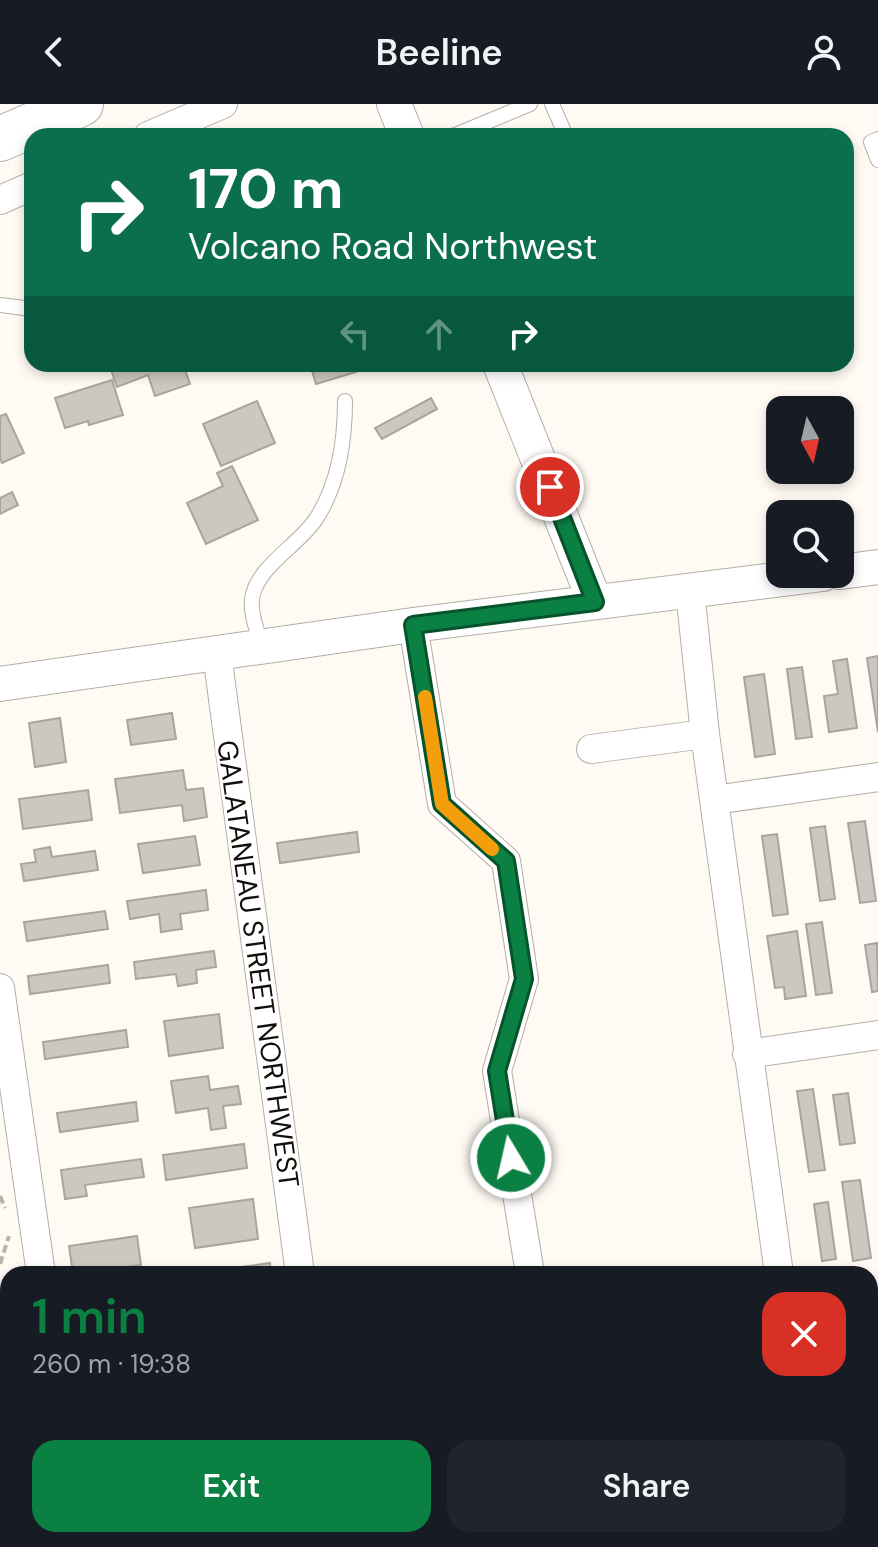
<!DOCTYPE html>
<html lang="en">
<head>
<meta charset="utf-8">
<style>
  body { margin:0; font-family:"DM Sans",sans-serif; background:#20242c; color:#f1f3f6; height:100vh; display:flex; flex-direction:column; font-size:30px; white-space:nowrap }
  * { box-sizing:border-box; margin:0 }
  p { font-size:26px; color:#9ea1a6 }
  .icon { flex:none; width:44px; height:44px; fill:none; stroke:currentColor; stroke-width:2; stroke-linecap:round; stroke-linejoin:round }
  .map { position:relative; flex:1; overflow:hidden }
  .drawer { position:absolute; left:0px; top:1162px; width:878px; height:282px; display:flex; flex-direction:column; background:#171b24; border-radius:24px 24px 0 0; box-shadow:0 4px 12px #0003 }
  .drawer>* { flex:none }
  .hud { position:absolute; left:24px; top:24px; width:830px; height:244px; border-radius:24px; box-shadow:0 4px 12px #0003; background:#0b6e4f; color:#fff; overflow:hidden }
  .needle { width:52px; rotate:172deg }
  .tools { position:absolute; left:766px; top:292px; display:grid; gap:16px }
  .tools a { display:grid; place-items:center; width:88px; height:88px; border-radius:16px; background:#171b24; box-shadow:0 4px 12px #0003; font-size:40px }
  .pin { position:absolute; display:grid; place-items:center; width:68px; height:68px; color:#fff; margin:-34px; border:4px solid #fff; border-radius:50%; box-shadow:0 2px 8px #0007 }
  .me { position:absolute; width:88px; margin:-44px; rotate:351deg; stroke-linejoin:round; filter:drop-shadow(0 0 6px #0008) }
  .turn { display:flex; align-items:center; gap:28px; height:168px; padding:0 32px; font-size:36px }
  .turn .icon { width:104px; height:104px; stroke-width:2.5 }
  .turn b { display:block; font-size:56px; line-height:68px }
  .lanes { display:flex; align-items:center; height:76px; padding:0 32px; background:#0003; justify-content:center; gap:40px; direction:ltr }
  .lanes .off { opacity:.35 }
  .round { display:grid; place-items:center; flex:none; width:84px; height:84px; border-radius:24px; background:#20242c }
  .head { display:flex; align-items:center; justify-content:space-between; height:136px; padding:0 32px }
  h1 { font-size:48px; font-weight:600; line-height:60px; color:#0b8043 }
  .button { display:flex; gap:16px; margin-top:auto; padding:16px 32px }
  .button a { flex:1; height:92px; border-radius:24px; background:#0b8043; color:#fff; font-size:32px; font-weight:600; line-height:92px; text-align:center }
  .button a+a { background:#20242c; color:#f1f3f6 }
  header { display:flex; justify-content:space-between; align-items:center; height:104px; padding:0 32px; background:#171b24; font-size:36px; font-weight:600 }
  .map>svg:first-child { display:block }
  .building { fill:#ccc8c1; stroke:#a9a59e; stroke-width:2 }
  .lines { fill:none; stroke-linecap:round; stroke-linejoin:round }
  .service-casing { stroke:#b3afa8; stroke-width:16 }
  .minor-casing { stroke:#b3afa8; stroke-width:30 }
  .tertiary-casing { stroke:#b3afa8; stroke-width:36 }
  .primary-casing { stroke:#b3afa8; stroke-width:46 }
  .path { stroke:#b7b3ad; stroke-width:4; stroke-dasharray:8 4; stroke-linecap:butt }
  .service { stroke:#fff; stroke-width:14 }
  .minor { stroke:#fff; stroke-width:28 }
  .tertiary { stroke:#fff; stroke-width:34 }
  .primary { stroke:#fff; stroke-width:44 }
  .route-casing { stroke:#07532c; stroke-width:20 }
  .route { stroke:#0b8043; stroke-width:14 }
  .slow { stroke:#f59e0b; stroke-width:14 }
  .labels { text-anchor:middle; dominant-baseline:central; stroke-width:6; stroke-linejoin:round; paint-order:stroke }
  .street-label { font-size:28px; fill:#100f0c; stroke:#fff }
</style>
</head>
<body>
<header><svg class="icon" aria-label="back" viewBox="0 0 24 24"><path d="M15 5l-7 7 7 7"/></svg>Beeline<svg class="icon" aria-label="person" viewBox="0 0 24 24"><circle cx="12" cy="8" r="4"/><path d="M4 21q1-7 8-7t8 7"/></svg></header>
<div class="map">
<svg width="878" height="1443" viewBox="0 0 878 1443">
  <rect width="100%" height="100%" fill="#fffaf3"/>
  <path class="building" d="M109 260H183L190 280 155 292 148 271 117 283Z
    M336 260H371L372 263 316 280 312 267Z
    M112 276 123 311 89 321 88 317 65 324 55 294Z
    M431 294 437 305 382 335 375 324Z
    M257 297 275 339 221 362 203 320Z
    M6 310 24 349 2 359 0 354V312Z
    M232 362 258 416 206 440 187 399 223 382 217 369Z
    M12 388 18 401 0 410V394Z
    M878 552V628L867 554Z
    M847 555 857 624 829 628 824 592 838 590 833 557Z
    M802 563 812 633 796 635 787 565Z
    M764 570 775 650 755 653 744 573Z
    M172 609 176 635 131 641 127 616Z
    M60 614 66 658 35 663 29 619Z
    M183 666 186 686 203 684 207 713 184 717 182 701 120 709 115 675Z
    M88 686 92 716 23 725 19 695Z
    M865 717 876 797 860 799 848 719Z
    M825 722 835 795 820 797 810 724Z
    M357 728 359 748 280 759 277 739Z
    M777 730 788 810 773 812 762 732Z
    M195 732 200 761 143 769 138 740Z
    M50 743 52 753 95 747 98 766 24 777 21 760 36 758 34 746Z
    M206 786 208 806 180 810 182 825 161 828 159 810 130 815 127 797Z
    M105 807 108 825 27 837 24 818Z
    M822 818 832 889 816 891 806 820Z
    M797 827 806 892 785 895 784 883 775 884 767 832Z
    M877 839 878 887 872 888 865 841Z
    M214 847 216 863 196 866 197 879 178 882 176 870 136 875 134 858Z
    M108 861 110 879 30 890 28 872Z
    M219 910 223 944 169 952 164 917Z
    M126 926 128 943 45 955 43 938Z
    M208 972 210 986 238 982 241 1000 223 1002 226 1024 211 1026 208 1004 176 1009 171 977Z
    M813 985 825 1066 809 1068 797 987Z
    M848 989 855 1039 840 1041 833 991Z
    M136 998 138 1017 60 1028 57 1009Z
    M244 1040 247 1064 166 1076 163 1051Z
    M141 1055 144 1073 85 1081 87 1092 65 1095 61 1066Z
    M860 1076 871 1154 853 1157 842 1078Z
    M253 1095 258 1135 195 1144 189 1104Z
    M828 1098 836 1155 822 1157 814 1100Z
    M137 1132 141 1161 73 1170 69 1142Z
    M270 1159 271 1170H189Z
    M878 1243V1305H874L870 1273V1245Z
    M206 1436H235L236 1443H194L193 1438Z"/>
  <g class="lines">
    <defs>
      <path id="service" d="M552 0 566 32
        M453 32 530 0
        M878 35 871 38 878 56
        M0 201 32 205
        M262 543C258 529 250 510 252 495 256 463 299 441 316 415 338 381 345 336 345 297"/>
      <path id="minor" d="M148 32 223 0
        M0 96 32 82
        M690 487 705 630 779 1170
        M413 521 442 700 506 757 524 875 497 967 530 1170
        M217 550 300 1170
        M591 645 705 630
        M714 696 878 673
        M0 884 41 1170
        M747 950 878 931
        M870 1199 878 1198
        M80 1436 81 1443
        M335 1436 336 1443
        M573 1436 574 1443
        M816 1436 817 1443"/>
      <path id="tertiary" d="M394 0 407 32
        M500 260 595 498
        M840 468 878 463
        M0 580 413 521 823 470"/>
      <path id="primary" d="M0 35 81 0"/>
    </defs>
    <use href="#service" class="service-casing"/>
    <use href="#minor" class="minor-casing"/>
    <use href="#tertiary" class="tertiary-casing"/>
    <use href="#primary" class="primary-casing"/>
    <path class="path" d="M0 1092 5 1104
      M0 1160 9 1132
      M0 1233 8 1277
      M39 1436 41 1443"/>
    <use href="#service" class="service"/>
    <use href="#minor" class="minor"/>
    <use href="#tertiary" class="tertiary"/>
    <use href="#primary" class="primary"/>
  </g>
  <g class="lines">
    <defs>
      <path id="route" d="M511 1054 497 967 524 875 506 757 442 700 413 521 595 498 550 383"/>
    </defs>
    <use href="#route" class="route-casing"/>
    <use href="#route" class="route"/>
    <path class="slow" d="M425 593 442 700 492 745"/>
  </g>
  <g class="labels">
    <g class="street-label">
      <text transform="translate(258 860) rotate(82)">GALATANEAU STREET NORTHWEST</text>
    </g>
  </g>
</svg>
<div class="tools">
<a><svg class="needle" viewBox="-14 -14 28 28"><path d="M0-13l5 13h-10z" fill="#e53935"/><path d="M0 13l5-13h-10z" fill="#9ea1a6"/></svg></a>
<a><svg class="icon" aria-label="search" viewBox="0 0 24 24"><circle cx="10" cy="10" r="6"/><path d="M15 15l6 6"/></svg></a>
</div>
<div class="pin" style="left:550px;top:383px;background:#d93025"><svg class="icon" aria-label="arrive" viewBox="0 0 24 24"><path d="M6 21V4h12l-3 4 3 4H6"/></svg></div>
<svg class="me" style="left:511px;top:1054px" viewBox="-20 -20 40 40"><circle r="17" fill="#0b8043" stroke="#fff" stroke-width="3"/><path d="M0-11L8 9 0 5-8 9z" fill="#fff"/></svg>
<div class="hud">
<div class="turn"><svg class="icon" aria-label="right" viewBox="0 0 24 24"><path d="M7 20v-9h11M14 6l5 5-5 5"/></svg><div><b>170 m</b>Volcano Road Northwest</div></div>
<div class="lanes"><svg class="icon off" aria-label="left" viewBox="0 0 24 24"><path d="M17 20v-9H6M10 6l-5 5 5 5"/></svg><svg class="icon off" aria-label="ahead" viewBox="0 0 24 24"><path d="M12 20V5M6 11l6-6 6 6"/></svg><svg class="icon" aria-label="right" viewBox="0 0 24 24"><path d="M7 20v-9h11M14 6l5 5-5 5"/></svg></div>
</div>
<section class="drawer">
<div class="head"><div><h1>1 min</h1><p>260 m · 19:38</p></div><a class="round" style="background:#d93025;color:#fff"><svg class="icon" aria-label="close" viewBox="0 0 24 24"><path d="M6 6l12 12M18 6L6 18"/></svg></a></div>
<div class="button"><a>Exit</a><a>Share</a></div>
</section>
</div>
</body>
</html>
